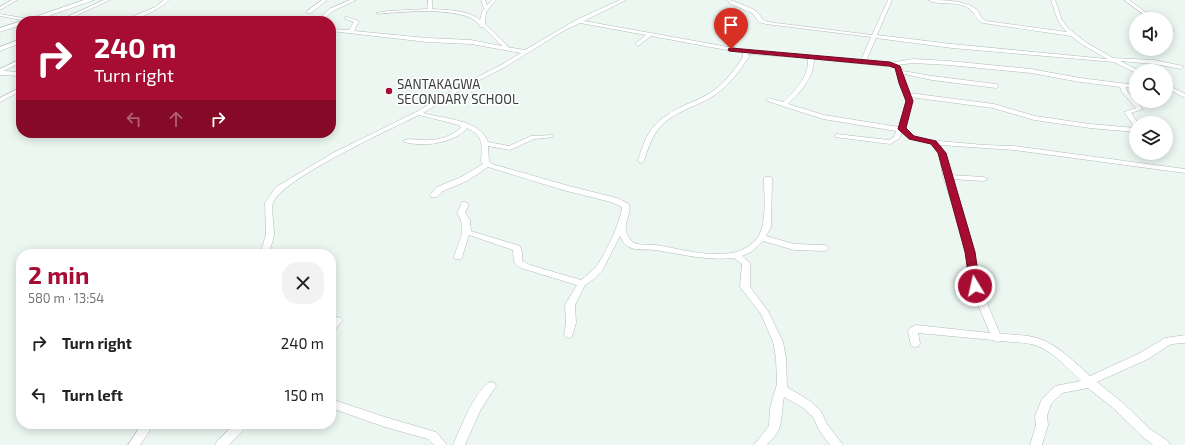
<!DOCTYPE html>
<html lang="en">
<head>
<meta charset="utf-8">
<style>
  body { margin:0; font-family:"Exo 2",sans-serif; background:#f2f2f2; color:#222; height:100vh; display:flex; flex-direction:column; font-size:15px; white-space:nowrap }
  * { box-sizing:border-box; margin:0 }
  p { font-size:13px; color:#767676 }
  .icon { flex:none; width:22px; height:22px; fill:none; stroke:currentColor; stroke-width:2; stroke-linecap:round; stroke-linejoin:round }
  .map { position:relative; flex:1; overflow:hidden }
  .panel { position:absolute; left:16px; top:249px; width:320px; height:180px; display:flex; flex-direction:column; background:#fff; border-radius:16px; box-shadow:0 2px 10px #0003 }
  .panel>* { flex:none }
  .hud { position:absolute; left:16px; top:16px; width:320px; height:122px; border-radius:16px; box-shadow:0 2px 10px #0003; background:#a70d33; color:#fff; overflow:hidden }
  .buttons { position:absolute; left:1129px; top:12px; display:grid; gap:8px }
  .buttons a { display:grid; place-items:center; width:44px; height:44px; border-radius:50%; background:#fff; box-shadow:0 2px 10px #0003; font-size:20px }
  .pin { position:absolute; display:grid; place-items:center; width:34px; height:34px; color:#fff; margin:-41px -17px; border-radius:50% 50% 50% 0; rotate:-45deg; box-shadow:0 0 4px #0007 }
  .pin .icon { rotate:45deg }
  .me { position:absolute; width:44px; margin:-22px; rotate:351deg; stroke-linejoin:round; filter:drop-shadow(0 0 3px #0008) }
  .turn { display:flex; align-items:center; gap:14px; height:84px; padding:0 12px; font-size:18px }
  .turn .icon { width:52px; height:52px; stroke-width:2.5 }
  .turn b { display:block; font-size:28px; line-height:34px }
  .lanes { display:flex; align-items:center; height:38px; padding:0 12px; background:#0003; justify-content:center; gap:20px; direction:ltr }
  .lanes .off { opacity:.35 }
  .round { display:grid; place-items:center; flex:none; width:42px; height:42px; border-radius:16px; background:#f2f2f2 }
  .summary { display:flex; align-items:center; justify-content:space-between; height:68px; padding:0 12px }
  h1 { font-size:24px; font-weight:700; line-height:30px; color:#a70d33 }
  ul { padding:0; list-style:none }
  li { display:flex; align-items:center; gap:12px; height:52px; padding:0 12px }
  li div { flex:1 }
  li b { display:block; font-size:15px }
  li em { font-style:normal }
  .map>svg:first-child { display:block }
  .lines { fill:none; stroke-linecap:round; stroke-linejoin:round }
  .street-casing { stroke:#b1bcb7; stroke-width:1 }
  .secondary-casing { stroke:#b1bcb7; stroke-width:1 }
  .street { fill:#fff; fill-rule:evenodd }
  .secondary { fill:#fff; fill-rule:evenodd }
  .route { fill:#a70d33; stroke:#6d0821 }
  .poi-dot { fill:#a70d33; stroke:#fff; stroke-width:1.5 }
  .labels { text-anchor:middle; dominant-baseline:central; stroke-width:3; stroke-linejoin:round; paint-order:stroke }
  .far-poi-label { font-size:13px; fill:#393d3b; stroke:#fff; text-anchor:start }
</style>
</head>
<body>
<div class="map">
<svg width="1185" height="445" viewBox="0 0 1185 445">
  <rect width="100%" height="100%" fill="#ecf7f2"/>
  <g class="lines">
    <defs>
      <path id="street" d="M12 0H17L0 10V7Z
        M104 0H110L64 21H58Z
        M164 0H169C159 10 136 21 122 21L155 7Z
        M322 0H327L311 13H307V11Z
        M350 0H356L333 11 326 17 322 16 329 9Z
        M428 0H432V9C448 10 468 10 480 20L482 12 484 9 481 0H485L487 5 492 0H496L486 12 485 24 507 45V47L525 50 576 20 620 0H626L584 21 745 50 861 60 871 37 766 24 759 22 752 13 729 3 728 0C732 0 752 8 756 11 762 16 760 19 768 22L872 35 888 0H892L877 35 952 44 1107 59 1083 45 1071 36 983 23C973 18 976 10 962 5 951 2 937 5 928 0 942 0 964 0 976 9 980 13 980 18 986 21L1067 32C1056 22 1056 13 1051 0H1055L1062 20 1069 29 1087 43 1113 58 1154 60 1183 66 1184 67 1181 69 1154 64 1120 61 1138 70 1139 71H1136V73L1114 62 952 48 876 38 866 61 889 63 913 59 949 61 1031 69 1080 78 1136 85V89L1126 87 1127 91 1143 109 1131 113 1138 123H1136V127L1134 126 1124 112 1136 108 1122 92 1120 87 1080 82 1031 73 949 65 913 63 897 65 902 68 903 71 932 76 996 84 999 86 996 88 932 80 904 74 905 83 909 93 994 104 1035 116 1090 124 1136 128V132L1090 128 1034 120 993 108 910 97 912 101 905 128 914 136 928 140 984 145 1014 146 1185 169V173L1014 150 940 145 945 153 950 175 984 177 988 179 984 181 951 179 967 225 974 252 980 286 1000 334C1009 334 1019 335 1028 336 1054 340 1071 359 1090 376L1140 353 1165 338 1185 335V343L1171 344 1148 359 1097 382 1124 404 1150 429 1168 441 1170 445H1153L1142 436 1112 407 1088 388 1062 393 1051 404 1047 416 1048 425 1042 445H1030L1036 425 1035 416 1042 399 1055 386 1081 381C1066 367 1052 349 1031 344 1021 342 1010 342 1000 341L997 342 993 340 918 333 920 343 919 346 915 347 911 346 908 331 910 328 916 325 990 333 970 286 966 252 959 225 943 177 939 153 932 144 910 138 902 132 899 139 890 144 835 137V135L837 134 889 140 894 137 896 131 823 119 767 101V99L769 98 783 102C796 90 809 77 808 58L748 54 749 57C739 71 730 85 716 94 708 100 700 103 691 107 661 121 654 129 644 161L641 163 638 161C647 129 656 119 685 105 694 101 702 98 710 93 724 84 734 71 743 57V53L651 36 638 46 636 45V43L646 35 580 23 563 31 505 67 462 89 423 113C443 119 480 119 488 142L509 146 531 136 553 135V137L534 139 510 150 488 146 489 161 492 164 569 186 617 198 629 204C633 215 619 225 630 239 635 247 648 244 656 245 681 249 705 257 731 253 740 252 748 247 755 241 768 227 764 197 764 179L765 177H771L772 179 771 227 766 236 794 244 825 245 829 248 825 251 794 250 763 241 751 252 742 256 750 263V287L768 311 783 342 786 358 787 387 810 401 821 411 827 424 843 445H830L819 430 813 417 802 407 784 397C782 406 782 422 779 429 777 435 771 440 767 445H754L769 426 770 408 777 384 776 358 773 342 761 314 740 287 742 264 734 258C705 261 682 254 655 250 646 249 635 251 627 246 624 244 622 240 620 236L602 271 594 279 585 285 575 305 576 323 572 337 569 338 566 337 564 334 566 323 565 305 577 285 524 269C512 264 514 261 513 250L469 235 462 257 461 259H455L454 257C459 241 468 228 457 213L462 202H465L469 204 465 213 470 220 471 231 520 246 522 252V261L530 265 581 280C586 276 591 272 595 268 605 256 621 221 622 207L611 202 563 190 488 167 467 181 443 191 437 197H431L430 195 437 187 461 177 483 164 481 162C482 145 484 136 467 128L466 130C449 144 425 147 404 142L403 141C408 137 420 141 428 140 440 140 451 136 461 128L459 125 419 115C393 128 281 179 273 203 271 209 274 226 274 233 274 240 270 248 268 254H260L266 235 265 203 276 187 333 153 416 112 458 87 501 65 521 53 471 44 427 42 331 31V29L349 30 354 22 345 19V17H347L359 21 354 31 427 38 471 40 502 46 483 27H480C473 5 397 12 378 14L376 13 388 11 428 9ZM814 59 894 67 897 70 899 83 906 101 899 127 824 115 788 104C801 92 814 77 814 59Z
        M1124 0H1129L1155 19H1150Z
        M0 14 29 19 31 20 27 21 0 16Z
        M1166 27 1174 30V31L1172 32 1166 30Z
        M21 39V43L0 51V47Z
        M21 59V63L3 71 21 72V76L0 75V69Z
        M1166 84 1185 94V98L1166 88Z
        M21 87V91L0 102V98Z
        M338 317 341 318 343 320 334 331 331 332V322L335 318Z
        M491 382 495 383 496 386 481 409 465 445H453C460 430 476 387 491 382Z
        M331 399 385 417 436 432 447 445H434L428 439 385 427 331 408Z
        M142 424H154L140 445H128Z
        M235 424H248L246 427 229 445H215L217 441Z"/>
      <path id="secondary" d="M84 0H94L34 21H23Z
        M22 21 21 25 0 32V28Z"/>
    </defs>
    <use href="#street" class="street-casing"/>
    <use href="#secondary" class="secondary-casing"/>
    <use href="#street" class="street"/>
    <use href="#secondary" class="secondary"/>
  </g>
  <path class="route" d="M731 48 890 62 900 66 913 101 906 128 914 136 936 141 946 153 975 252 980 286 979 289H972L970 286 965 252 938 153 931 144 909 139 898 129 906 101 899 83 895 68 889 66 729 51 728 49Z"/>
  <circle class="poi-dot" cx="389" cy="91" r="4"/>
  <g class="labels">
    <g class="far-poi-label">
      <text x="397" y="84">SANTAKAGWA<tspan x="397" dy="15">SECONDARY SCHOOL</tspan></text>
    </g>
  </g>
</svg>
<div class="buttons">
<a><svg class="icon" aria-label="sound" viewBox="0 0 24 24"><path d="M4 9h4l5-4v14l-5-4H4zM17 9q2 3 0 6"/></svg></a>
<a><svg class="icon" aria-label="search" viewBox="0 0 24 24"><circle cx="10" cy="10" r="6"/><path d="M15 15l6 6"/></svg></a>
<a><svg class="icon" aria-label="layers" viewBox="0 0 24 24"><path d="M12 4l9 5-9 5-9-5zM3 14l9 5 9-5"/></svg></a>
</div>
<div class="pin" style="left:731px;top:49px;background:#d93025"><svg class="icon" aria-label="arrive" viewBox="0 0 24 24"><path d="M6 21V4h12l-3 4 3 4H6"/></svg></div>
<svg class="me" style="left:975px;top:286px" viewBox="-20 -20 40 40"><circle r="17" fill="#a70d33" stroke="#fff" stroke-width="3"/><path d="M0-11L8 9 0 5-8 9z" fill="#fff"/></svg>
<div class="hud">
<div class="turn"><svg class="icon" aria-label="right" viewBox="0 0 24 24"><path d="M7 20v-9h11M14 6l5 5-5 5"/></svg><div><b>240 m</b>Turn right</div></div>
<div class="lanes"><svg class="icon off" aria-label="left" viewBox="0 0 24 24"><path d="M17 20v-9H6M10 6l-5 5 5 5"/></svg><svg class="icon off" aria-label="ahead" viewBox="0 0 24 24"><path d="M12 20V5M6 11l6-6 6 6"/></svg><svg class="icon" aria-label="right" viewBox="0 0 24 24"><path d="M7 20v-9h11M14 6l5 5-5 5"/></svg></div>
</div>
<section class="panel">
<div class="summary"><div><h1>2 min</h1><p>580 m · 13:54</p></div><a class="round"><svg class="icon" aria-label="close" viewBox="0 0 24 24"><path d="M6 6l12 12M18 6L6 18"/></svg></a></div>
<ul>
<li><svg class="icon" aria-label="right" viewBox="0 0 24 24"><path d="M7 20v-9h11M14 6l5 5-5 5"/></svg><div><b>Turn right</b></div><em>240 m</em></li>
<li><svg class="icon" aria-label="left" viewBox="0 0 24 24"><path d="M17 20v-9H6M10 6l-5 5 5 5"/></svg><div><b>Turn left</b></div><em>150 m</em></li>
</ul>
</section>
</div>
</body>
</html>
